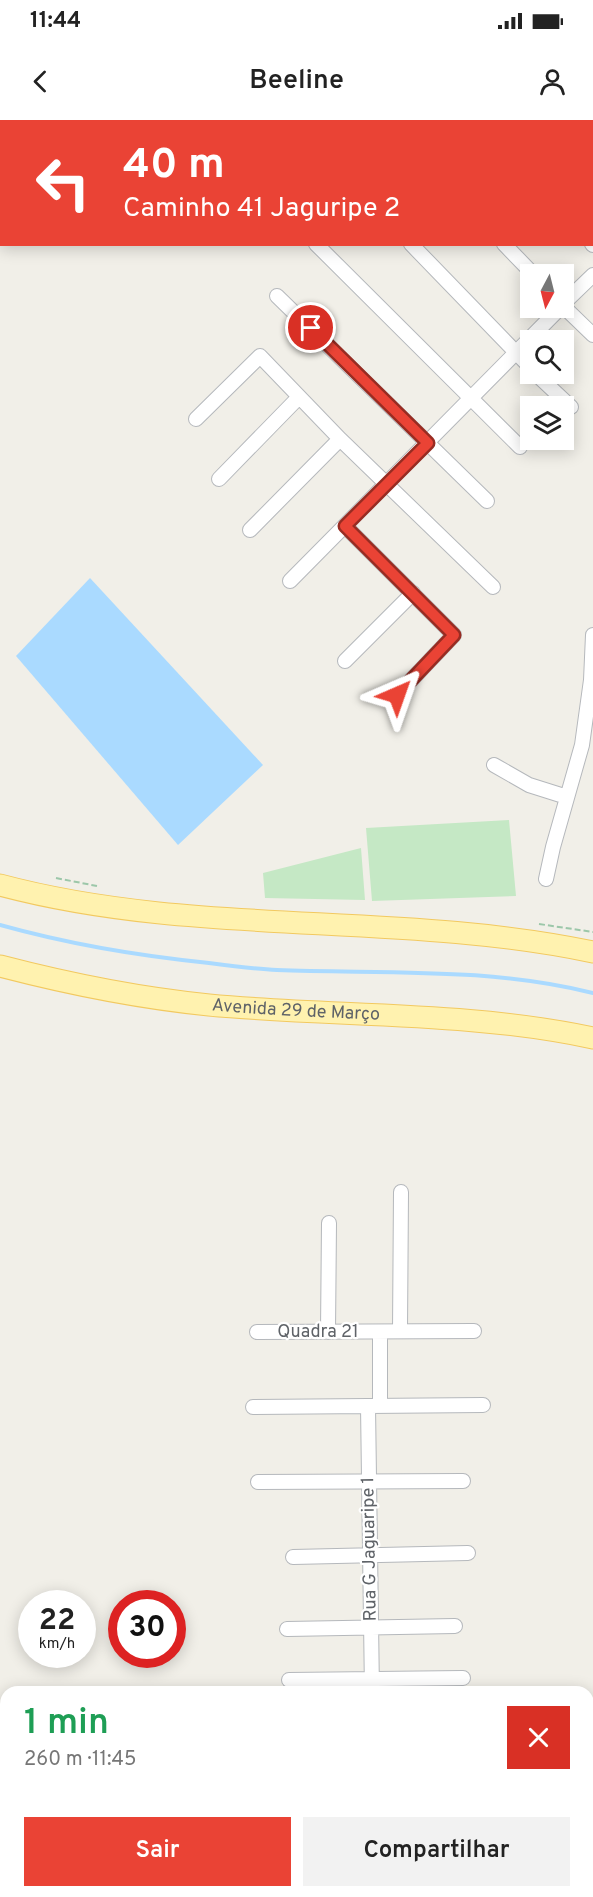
<!DOCTYPE html>
<html lang="pt">
<head>
<meta charset="utf-8">
<style>
  body { margin:0; font-family:Overpass,sans-serif; background:#f2f2f2; color:#222; height:100vh; display:flex; flex-direction:column; font-size:22px; white-space:nowrap }
  * { box-sizing:border-box; margin:0 }
  p { font-size:20px; color:#767676 }
  .icon { flex:none; width:33px; height:33px; fill:none; stroke:currentColor; stroke-width:2; stroke-linecap:round; stroke-linejoin:round }
  .map { position:relative; flex:1; overflow:hidden }
  .sheet { position:absolute; left:0px; top:1566px; width:594px; height:212px; display:flex; flex-direction:column; background:#fff; border-radius:18px 18px 0 0; box-shadow:0 3px 15px #0003 }
  .sheet>* { flex:none }
  .hud { position:absolute; left:0px; top:0px; width:594px; height:126px; box-shadow:0 3px 15px #0003; background:#ea4335; color:#fff; overflow:hidden }
  .needle { width:39px; rotate:187deg }
  .controls { position:absolute; left:520px; top:144px; display:grid; gap:12px }
  .controls a { display:grid; place-items:center; width:54px; height:54px; border-radius:0px; background:#fff; box-shadow:0 3px 15px #0003; font-size:30px }
  .speed { position:absolute; left:18px; top:1470px; display:flex; gap:12px; font-size:30px; font-weight:700; text-align:center }
  .speed>* { display:grid; place-content:center; width:78px; height:78px; border-radius:50%; background:#fff; box-shadow:0 3px 15px #0003; line-height:1 }
  .speed small { font-size:15px; font-weight:400 }
  .speed .limit { border:9px solid #d22; background:#fff; color:#111 }
  .pin { position:absolute; display:grid; place-items:center; width:51px; height:51px; color:#fff; margin:-26px; border:3px solid #fff; border-radius:50%; box-shadow:0 2px 6px #0007 }
  .me { position:absolute; width:66px; margin:-33px; rotate:43deg; stroke-linejoin:round; filter:drop-shadow(0 0 4px #0008) }
  .turn { display:flex; align-items:center; gap:21px; height:126px; padding:0 24px; font-size:27px }
  .turn .icon { width:78px; height:78px; stroke-width:2.5 }
  .turn b { display:block; font-size:42px; line-height:51px }
  .round { display:grid; place-items:center; flex:none; width:63px; height:63px; border-radius:0px; background:#f2f2f2 }
  .headline { display:flex; align-items:center; justify-content:space-between; height:102px; padding:0 24px }
  h1 { font-size:36px; font-weight:600; line-height:45px; color:#1e9e55 }
  .action { display:flex; gap:12px; margin-top:auto; padding:12px 24px }
  .action a { flex:1; height:69px; border-radius:0px; background:#ea4335; color:#fff; font-size:24px; font-weight:600; line-height:69px; text-align:center }
  .action a+a { background:#f2f2f2; color:#222 }
  .status { display:flex; justify-content:space-between; align-items:center; height:42px; padding:0 30px; background:#fff; direction:ltr }
  .status svg { height:16px; fill:currentColor }
  header { display:flex; justify-content:space-between; align-items:center; height:78px; padding:0 24px; background:#fff; font-size:27px; font-weight:600 }
  .map>svg:first-child { display:block }
  .green { fill:#c5e8c5 }
  .water { fill:#aadaff }
  .lines { fill:none; stroke-linecap:round; stroke-linejoin:round }
  .stream { stroke:#aadaff; stroke-width:4 }
  .minor-casing { stroke:#b5b8bc; stroke-width:16 }
  .secondary-casing { stroke:#b6babf; stroke-width:22 }
  .primary-casing { stroke:#f2c960; stroke-width:23 }
  .path { stroke:#9cc7a9; stroke-width:2; stroke-dasharray:6 3; stroke-linecap:butt }
  .minor { stroke:#fff; stroke-width:14 }
  .secondary { stroke:#fff; stroke-width:20 }
  .primary { stroke:#fff2af; stroke-width:21 }
  .route-casing { stroke:#982c22; stroke-width:15 }
  .route { stroke:#ea4335; stroke-width:10 }
  .labels { text-anchor:middle; dominant-baseline:central; stroke-width:4.5; stroke-linejoin:round; paint-order:stroke }
  .street-label { font-size:18px; fill:#5f6368; stroke:#fff }
</style>
</head>
<body>
<div class="status"><b>11:44</b><svg viewBox="0 0 49 12"><path d="M0 12V9h3v3zM5 12V6h3v6zM10 12V3h3v9zM15 12V0h3v12zM26 1h20v11H26zM47 4h2v5h-2z"/></svg></div>
<header><svg class="icon" aria-label="back" viewBox="0 0 24 24"><path d="M15 5l-7 7 7 7"/></svg>Beeline<svg class="icon" aria-label="person" viewBox="0 0 24 24"><circle cx="12" cy="8" r="4"/><path d="M4 21q1-7 8-7t8 7"/></svg></header>
<div class="map">
<svg width="593" height="1777" viewBox="0 0 593 1777">
  <rect width="100%" height="100%" fill="#f1efe8"/>
  <path class="green" d="M509 700 516 776 372 781 366 708Z
    M361 728 365 780 265 778 263 753Z"/>
  <path class="water" d="M90 458 263 645 178 725 16 536Z"/>
  <g class="lines">
    <path class="stream" d="M0 805C68 824 139 836 209 843 232 846 255 849 277 850 382 854 490 847 593 873"/>
    <defs>
      <path id="minor" d="M592 8 593 9
        M316 124 520 327
        M411 124 531 248
        M504 124 533 154
        M592 124 593 125
        M277 176 487 381
        M564 183 593 155
        M564 187 593 215
        M536 254 571 287
        M196 299 260 236 340 319 493 467
        M219 359 299 277
        M345 406 454 515 397 575
        M250 410 340 319
        M290 461 560 188
        M345 541 413 473
        M494 645 529 665 567 677
        M546 759 553 727 582 625 591 560 593 515
        M400 1211 401 1072
        M257 1212 474 1211
        M328 1212 329 1103
        M368 1286 372 1572
        M380 1286V1212
        M253 1287 483 1285
        M258 1362 463 1361
        M293 1437 468 1433
        M287 1509 455 1506
        M289 1560 463 1558
        M201 1772 203 1777
        M316 1772 319 1777
        M398 1772V1777
        M17 1777 19 1772
        M106 1777 108 1772
        M184 1777 186 1772
        M457 1777 560 1775V1772"/>
      <path id="secondary" d="M588 1717H593
        M0 1749 6 1751
        M65 1772 82 1777
        M259 1777 270 1772"/>
      <g id="primary">
        <path d="M0 765C194 817 398 791 593 832"/>
        <path id="s1" d="M0 846C69 864 139 878 209 885 337 897 467 891 593 918"/>
      </g>
    </defs>
    <use href="#minor" class="minor-casing"/>
    <use href="#secondary" class="secondary-casing"/>
    <use href="#primary" class="primary-casing"/>
    <path class="path" d="M56 758 97 766
      M539 804 593 812"/>
    <use href="#minor" class="minor"/>
    <use href="#secondary" class="secondary"/>
    <use href="#primary" class="primary"/>
  </g>
  <g class="lines">
    <defs>
      <path id="route" d="M311 208 428 323 345 406 454 515 397 575"/>
    </defs>
    <use href="#route" class="route-casing"/>
    <use href="#route" class="route"/>
  </g>
  <g class="labels">
    <g class="street-label">
      <text stroke="none"><textPath href="#s1" startOffset="300">Avenida 29 de Março</textPath></text>
      <text x="318" y="1212">Quadra 21</text>
      <text transform="translate(370 1429) rotate(-91)">Rua G Jaguaripe 1</text>
    </g>
  </g>
</svg>
<div class="controls">
<a><svg class="needle" viewBox="-14 -14 28 28"><path d="M0-13l5 13h-10z" fill="#e53935"/><path d="M0 13l5-13h-10z" fill="#767676"/></svg></a>
<a><svg class="icon" aria-label="search" viewBox="0 0 24 24"><circle cx="10" cy="10" r="6"/><path d="M15 15l6 6"/></svg></a>
<a><svg class="icon" aria-label="layers" viewBox="0 0 24 24"><path d="M12 4l9 5-9 5-9-5zM3 14l9 5 9-5"/></svg></a>
</div>
<div class="speed"><div>22<small>km/h</small></div><div class="limit">30</div></div>
<div class="pin" style="left:311px;top:208px;background:#d93025"><svg class="icon" aria-label="arrive" viewBox="0 0 24 24"><path d="M6 21V4h12l-3 4 3 4H6"/></svg></div>
<svg class="me" style="left:397px;top:575px" viewBox="-20 -20 40 40"><path d="M0-17L14 15 0 8-14 15z" fill="#ea4335" stroke="#fff" stroke-width="4"/></svg>
<div class="hud">
<div class="turn"><svg class="icon" aria-label="left" viewBox="0 0 24 24"><path d="M17 20v-9H6M10 6l-5 5 5 5"/></svg><div><b>40 m</b>Caminho 41 Jaguripe 2</div></div>
</div>
<section class="sheet">
<div class="headline"><div><h1>1 min</h1><p>260 m · 11:45</p></div><a class="round" style="background:#d93025;color:#fff"><svg class="icon" aria-label="close" viewBox="0 0 24 24"><path d="M6 6l12 12M18 6L6 18"/></svg></a></div>
<div class="action"><a>Sair</a><a>Compartilhar</a></div>
</section>
</div>
</body>
</html>
